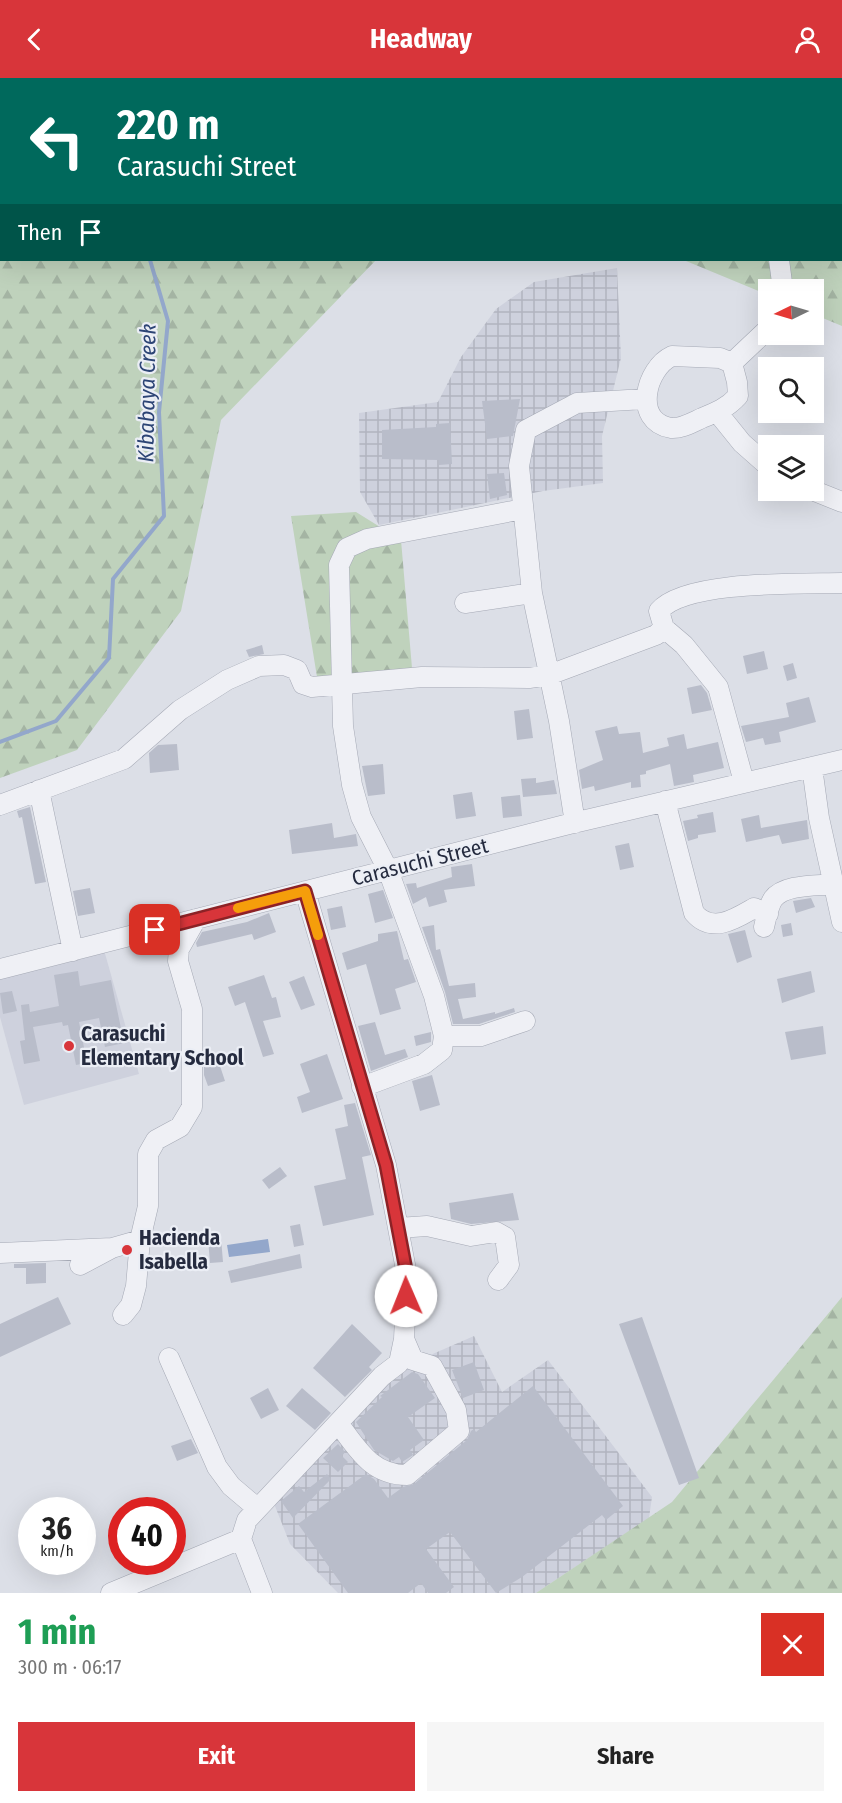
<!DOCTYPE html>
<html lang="en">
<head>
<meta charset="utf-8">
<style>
  body { margin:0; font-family:"Fira Sans Condensed",sans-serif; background:#f6f6f6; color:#222; height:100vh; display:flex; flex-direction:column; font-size:22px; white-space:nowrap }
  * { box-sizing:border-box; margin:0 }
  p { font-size:20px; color:#767676 }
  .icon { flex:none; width:33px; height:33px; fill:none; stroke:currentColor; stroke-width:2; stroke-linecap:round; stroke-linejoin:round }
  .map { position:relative; height:1515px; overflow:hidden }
  .panel { display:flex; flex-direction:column; background:#fff; flex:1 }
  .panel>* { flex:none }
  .banner { position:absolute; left:0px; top:0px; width:843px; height:183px; box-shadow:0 6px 24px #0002; background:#00695c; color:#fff; overflow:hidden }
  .needle { width:39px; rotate:265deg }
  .controls { position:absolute; left:758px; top:201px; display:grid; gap:12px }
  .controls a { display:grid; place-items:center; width:66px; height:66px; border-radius:0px; background:#fff; box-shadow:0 6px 24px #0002; font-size:30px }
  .speed { position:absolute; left:18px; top:1419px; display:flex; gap:12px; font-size:30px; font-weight:700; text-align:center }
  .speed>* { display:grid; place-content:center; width:78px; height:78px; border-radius:50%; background:#fff; box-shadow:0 6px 24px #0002; line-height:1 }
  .speed small { font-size:15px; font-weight:400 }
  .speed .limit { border:9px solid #d22; background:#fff; color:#111 }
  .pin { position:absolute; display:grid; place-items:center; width:51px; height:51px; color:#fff; margin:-26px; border-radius:12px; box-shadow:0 3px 9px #0006 }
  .me { position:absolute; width:66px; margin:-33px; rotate:359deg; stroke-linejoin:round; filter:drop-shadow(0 0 4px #0008) }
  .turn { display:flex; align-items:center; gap:21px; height:126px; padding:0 18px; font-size:27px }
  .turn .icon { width:78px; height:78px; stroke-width:2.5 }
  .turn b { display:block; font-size:42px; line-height:51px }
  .then { display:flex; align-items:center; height:57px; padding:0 18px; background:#0003; gap:12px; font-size:22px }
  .round { display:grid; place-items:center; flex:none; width:63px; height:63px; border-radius:0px; background:#f6f6f6 }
  .summary { display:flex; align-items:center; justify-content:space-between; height:102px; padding:0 18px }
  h1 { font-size:36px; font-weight:700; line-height:45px; color:#1e9e55 }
  .primary-button { display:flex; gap:12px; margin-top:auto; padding:12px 18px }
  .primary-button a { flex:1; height:69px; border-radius:0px; background:#d8353a; color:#fff; font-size:24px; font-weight:700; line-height:69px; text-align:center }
  .primary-button a+a { background:#f6f6f6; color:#222 }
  header { display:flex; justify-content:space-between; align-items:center; height:78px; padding:0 18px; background:#d8353a; color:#fff; font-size:27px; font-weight:700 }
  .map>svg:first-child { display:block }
  .built { fill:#ced1dd }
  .industrial { fill:url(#industrial-grid) }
  .forest { fill:url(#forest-firs) }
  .water { fill:#93a7cb }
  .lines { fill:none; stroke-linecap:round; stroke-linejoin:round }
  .stream { stroke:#93a7cb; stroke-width:4 }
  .building { fill:#b9bdca }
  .minor-casing { stroke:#a5a9b5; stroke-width:21 }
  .minor { stroke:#eff0f5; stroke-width:20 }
  .route-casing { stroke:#8c2226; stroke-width:15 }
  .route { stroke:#d8353a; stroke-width:10 }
  .slow { stroke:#f59e0b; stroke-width:10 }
  .poi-dot { fill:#d8353a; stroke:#ebeef5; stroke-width:2 }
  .labels { text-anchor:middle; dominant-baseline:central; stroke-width:4.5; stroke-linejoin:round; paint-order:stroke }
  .street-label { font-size:21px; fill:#252b3f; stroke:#ebeef5 }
  .poi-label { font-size:21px; font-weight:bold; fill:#252b3f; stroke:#ebeef5; text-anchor:start }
  .water-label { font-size:22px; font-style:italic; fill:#2c4475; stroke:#ebeef5 }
</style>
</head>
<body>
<header><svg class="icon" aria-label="back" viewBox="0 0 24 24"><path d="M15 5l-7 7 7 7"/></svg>Headway<svg class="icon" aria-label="person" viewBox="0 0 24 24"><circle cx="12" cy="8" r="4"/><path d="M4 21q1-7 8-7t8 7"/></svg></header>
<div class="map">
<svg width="842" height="1515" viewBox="0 0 842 1515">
  <defs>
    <pattern id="industrial-grid" width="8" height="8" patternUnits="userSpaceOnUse" patternTransform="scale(1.5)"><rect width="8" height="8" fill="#ced1dd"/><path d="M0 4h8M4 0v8" fill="none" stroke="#b1b4bf"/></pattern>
    <pattern id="forest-firs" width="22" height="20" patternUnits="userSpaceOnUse" patternTransform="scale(1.5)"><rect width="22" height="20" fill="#bfd2bc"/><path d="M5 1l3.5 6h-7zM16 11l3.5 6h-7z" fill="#a4b4a3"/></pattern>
  </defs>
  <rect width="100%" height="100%" fill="#dcdfe7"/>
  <path class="built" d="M104 872 139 996 24 1027 0 939V900Z"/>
  <path class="industrial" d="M617 190 621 280 602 358 603 405 543 413 379 447 360 414 359 335 438 324 461 279 496 231 534 204Z
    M474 1258 502 1314 548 1282 652 1419 649 1440 536 1515H338L290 1466 273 1423 405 1288Z"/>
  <path class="forest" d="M0 0H842V248L813 236V212H768V217L686 183 677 182H842V2H2V182H376L221 342 181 533 77 672 0 700Z
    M356 434 401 462 412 590 317 599 291 438Z
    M842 1219V1515H536L672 1424Z"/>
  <path class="water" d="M268 1161 270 1174 229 1179 227 1167Z"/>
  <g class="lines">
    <path class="stream" d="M149 2V0
      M0 664 56 643 109 580 113 501 164 438 159 334 168 243 150 182"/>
  </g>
  <path class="building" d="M520 321 513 358 487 361 482 323Z
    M450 345 452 386 439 387V382L382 381V352L436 349V346Z
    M504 395 507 417 490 421 487 396Z
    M262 567 264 576 249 579 246 572Z
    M764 573 768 591 747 596 743 578Z
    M793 585 797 600 787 603 783 588Z
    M701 607 707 615 712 632 692 636 687 610Z
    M809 619 816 644 779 654 781 664 765 667 763 660 746 664 741 648 789 639 786 625Z
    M529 631 533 660 517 662 514 633Z
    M617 648 619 656 640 654 643 675 669 668 667 660 684 656 687 671 718 664 724 690 693 697 694 704 674 708 670 686 646 693V696L640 697 641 709 631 710V704L595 713 594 708 582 711 579 692 603 682 595 653Z
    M177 666 179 692 150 695 149 675 158 667Z
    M383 686 385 716 368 718 362 688Z
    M536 700V705L554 702 557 716 523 719 521 701Z
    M472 714 476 738 456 741 453 717Z
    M520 717 522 738 503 740 501 719Z
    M30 729 46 804 35 806 22 739 19 740 17 733Z
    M713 734 716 754 698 757V760L688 763 683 743 698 740 697 737Z
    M759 737 761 750 807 742 809 761 782 766 779 757 746 764 741 741Z
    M332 745 334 760 356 756 358 768 292 776 289 752Z
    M629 765 634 789 620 792 615 768Z
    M472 786 475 808 444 812 447 824 429 829 426 819 413 826 406 806 416 805 417 810 452 799 451 789Z
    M90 810 95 835 78 838 73 813Z
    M383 812 393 840 375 845 368 816Z
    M811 820 815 829 796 835 793 823Z
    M342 828 346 849 331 852 327 831Z
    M269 835 276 854 254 862 252 856 197 869 196 865 202 854 247 844Z
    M791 845 793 857 783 859 781 847Z
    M434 847 436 872 440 871 449 908 475 905 476 919 458 921 463 941 495 934V936L514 930 515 934 479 946H453L445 914 422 849Z
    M745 852 752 879 737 885 728 856Z
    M397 853 404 882 408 881 416 904 395 911 401 931 380 937 366 886 347 892 342 875 378 863V856Z
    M78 893 80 908 111 902 124 965 105 969 99 940 79 944 87 985 76 987 68 947 63 948 62 944 33 949 40 983 24 986 20 963 25 962 21 927 29 926 30 934 59 928 54 897Z
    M811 893 815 914 782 925 777 901Z
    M264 897 272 920 276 919 281 939 263 943 274 976 263 979 245 924 235 928 228 909Z
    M304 898 315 927 301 932 289 904Z
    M12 913 17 933 3 936 0 915Z
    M375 944 385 977 405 971 408 979 371 993 358 948Z
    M823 948 826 976 791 982 785 954Z
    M431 954V964L416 968 414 958Z
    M216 976 225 1003 208 1008 204 997V980Z
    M327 976 343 1021 302 1035 297 1019 310 1014 300 986Z
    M432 997 440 1027 420 1033 412 1003Z
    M355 1025 371 1077 362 1079 374 1137 323 1148 314 1108 346 1101 335 1051 348 1048 344 1027Z
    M280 1089 287 1098 269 1111 262 1102Z
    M513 1115 519 1142 471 1146 451 1141 449 1125Z
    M300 1146 304 1167 294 1169 290 1148Z
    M221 1160 223 1184 210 1185 208 1161Z
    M300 1176 302 1190 231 1205 228 1193Z
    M46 1185V1205L26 1206V1190H14V1186Z
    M58 1219 71 1246 0 1279V1246Z
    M642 1239 699 1400 679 1407 619 1246Z
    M352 1246 382 1275 369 1289 372 1292 345 1319 313 1290Z
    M474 1284 484 1312 463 1320 452 1292Z
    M412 1294 418 1296 435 1320 408 1339 424 1362 410 1372 413 1377 402 1384 399 1379 393 1383 374 1372 356 1344 382 1319 380 1318Z
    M533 1308 623 1428 606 1442 602 1437 522 1499 496 1515 450 1454 426 1471 454 1509 446 1515H428L421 1505 408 1515H348L298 1446 366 1396 374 1401 388 1420 403 1409 414 1406 467 1362 471 1353 474 1351 476 1354Z
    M268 1310 279 1332 261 1341 250 1320Z
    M302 1310 331 1335 315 1352 286 1328Z
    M191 1361 198 1375 177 1383 171 1368Z
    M338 1366 345 1374 342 1378 348 1384 338 1394 323 1380Z
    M327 1396 331 1401 293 1440 281 1423 299 1408 304 1414Z"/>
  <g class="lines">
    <defs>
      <path id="minor" d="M779 182 783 212
        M672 278 720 280 732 285 737 304 738 318C727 330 717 334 702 340 693 344 681 351 671 350 632 343 646 290 672 278Z
        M732 285 768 251
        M717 334 742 365 768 388
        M812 412 842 424
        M465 525 532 515
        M664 550 684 567 718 609 744 704
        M812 689 819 740 842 844
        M39 712 73 873
        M665 723 694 835C712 856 735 841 754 830L768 836
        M0 727 124 681 180 632 227 602 259 588 284 587 297 592 303 606 312 609 422 599 529 600 549 597 656 557 664 550 659 533C685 502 801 506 842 505
        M575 745 559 643 532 515 519 388 526 352 577 325 645 321
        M764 849C766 841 768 829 773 821 784 806 816 808 834 806
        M0 891 569 746 842 682
        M444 958H481L525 943
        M362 1009 424 986 442 972 444 958 434 918 388 792 361 739 352 707 343 648 339 487 347 470 367 461 523 431
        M398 1150 427 1148 471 1158 496 1154 505 1159 509 1187 498 1202
        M0 1175 112 1170
        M80 1187 112 1170 140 1162
        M123 1237 131 1227 136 1208 140 1162 148 1128V1076L156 1062 180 1049 192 1029V931L178 883 179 871 196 841
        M169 1280 217 1389 231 1408 257 1430
        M338 1345C357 1370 371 1397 407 1397L459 1353 456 1332 432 1288 413 1282 404 1261
        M111 1515 241 1461
        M262 1515 241 1461 247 1442 382 1298 399 1285 404 1261 407 1197 386 1087 305 813"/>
    </defs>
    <use href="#minor" class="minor-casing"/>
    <use href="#minor" class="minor"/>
  </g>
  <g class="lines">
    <defs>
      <path id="route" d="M155 852 305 813 386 1087 407 1197 406 1218"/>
    </defs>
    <use href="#route" class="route-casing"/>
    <use href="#route" class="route"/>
    <path class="slow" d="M238 830 305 813 318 857"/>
  </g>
  <g class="poi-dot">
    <circle cx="69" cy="968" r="6"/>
    <circle cx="127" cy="1172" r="6"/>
  </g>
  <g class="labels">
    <g class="street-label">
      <text transform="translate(420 784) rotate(-14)">Carasuchi Street</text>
    </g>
    <g class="poi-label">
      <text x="81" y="956">Carasuchi<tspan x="81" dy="24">Elementary School</tspan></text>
      <text x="139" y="1160">Hacienda<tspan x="139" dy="24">Isabella</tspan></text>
    </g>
    <g class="water-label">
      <text transform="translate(147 315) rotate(-89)">Kibabaya Creek</text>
    </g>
  </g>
</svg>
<div class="controls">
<a><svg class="needle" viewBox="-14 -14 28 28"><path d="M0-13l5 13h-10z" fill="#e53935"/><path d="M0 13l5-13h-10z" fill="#767676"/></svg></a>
<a><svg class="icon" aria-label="search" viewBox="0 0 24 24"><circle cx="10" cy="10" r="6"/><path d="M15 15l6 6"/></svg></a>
<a><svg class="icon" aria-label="layers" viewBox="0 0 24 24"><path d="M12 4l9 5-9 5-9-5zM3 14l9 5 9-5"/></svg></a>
</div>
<div class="speed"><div>36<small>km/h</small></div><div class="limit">40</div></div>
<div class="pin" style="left:155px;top:852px;background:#d93025"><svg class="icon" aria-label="arrive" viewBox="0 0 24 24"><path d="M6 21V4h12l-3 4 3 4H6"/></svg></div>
<svg class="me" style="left:406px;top:1218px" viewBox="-20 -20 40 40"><circle r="19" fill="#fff"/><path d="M0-13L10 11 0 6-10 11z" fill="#d8353a"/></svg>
<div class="banner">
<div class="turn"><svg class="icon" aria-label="left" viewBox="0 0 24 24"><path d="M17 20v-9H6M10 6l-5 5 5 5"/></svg><div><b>220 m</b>Carasuchi Street</div></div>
<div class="then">Then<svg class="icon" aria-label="arrive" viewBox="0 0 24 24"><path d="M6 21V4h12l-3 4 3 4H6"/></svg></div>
</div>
</div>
<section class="panel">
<div class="summary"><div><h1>1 min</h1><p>300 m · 06:17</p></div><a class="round" style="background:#d93025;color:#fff"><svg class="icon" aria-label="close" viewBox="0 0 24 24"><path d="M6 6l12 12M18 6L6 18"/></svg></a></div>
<div class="primary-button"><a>Exit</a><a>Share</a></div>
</section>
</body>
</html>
